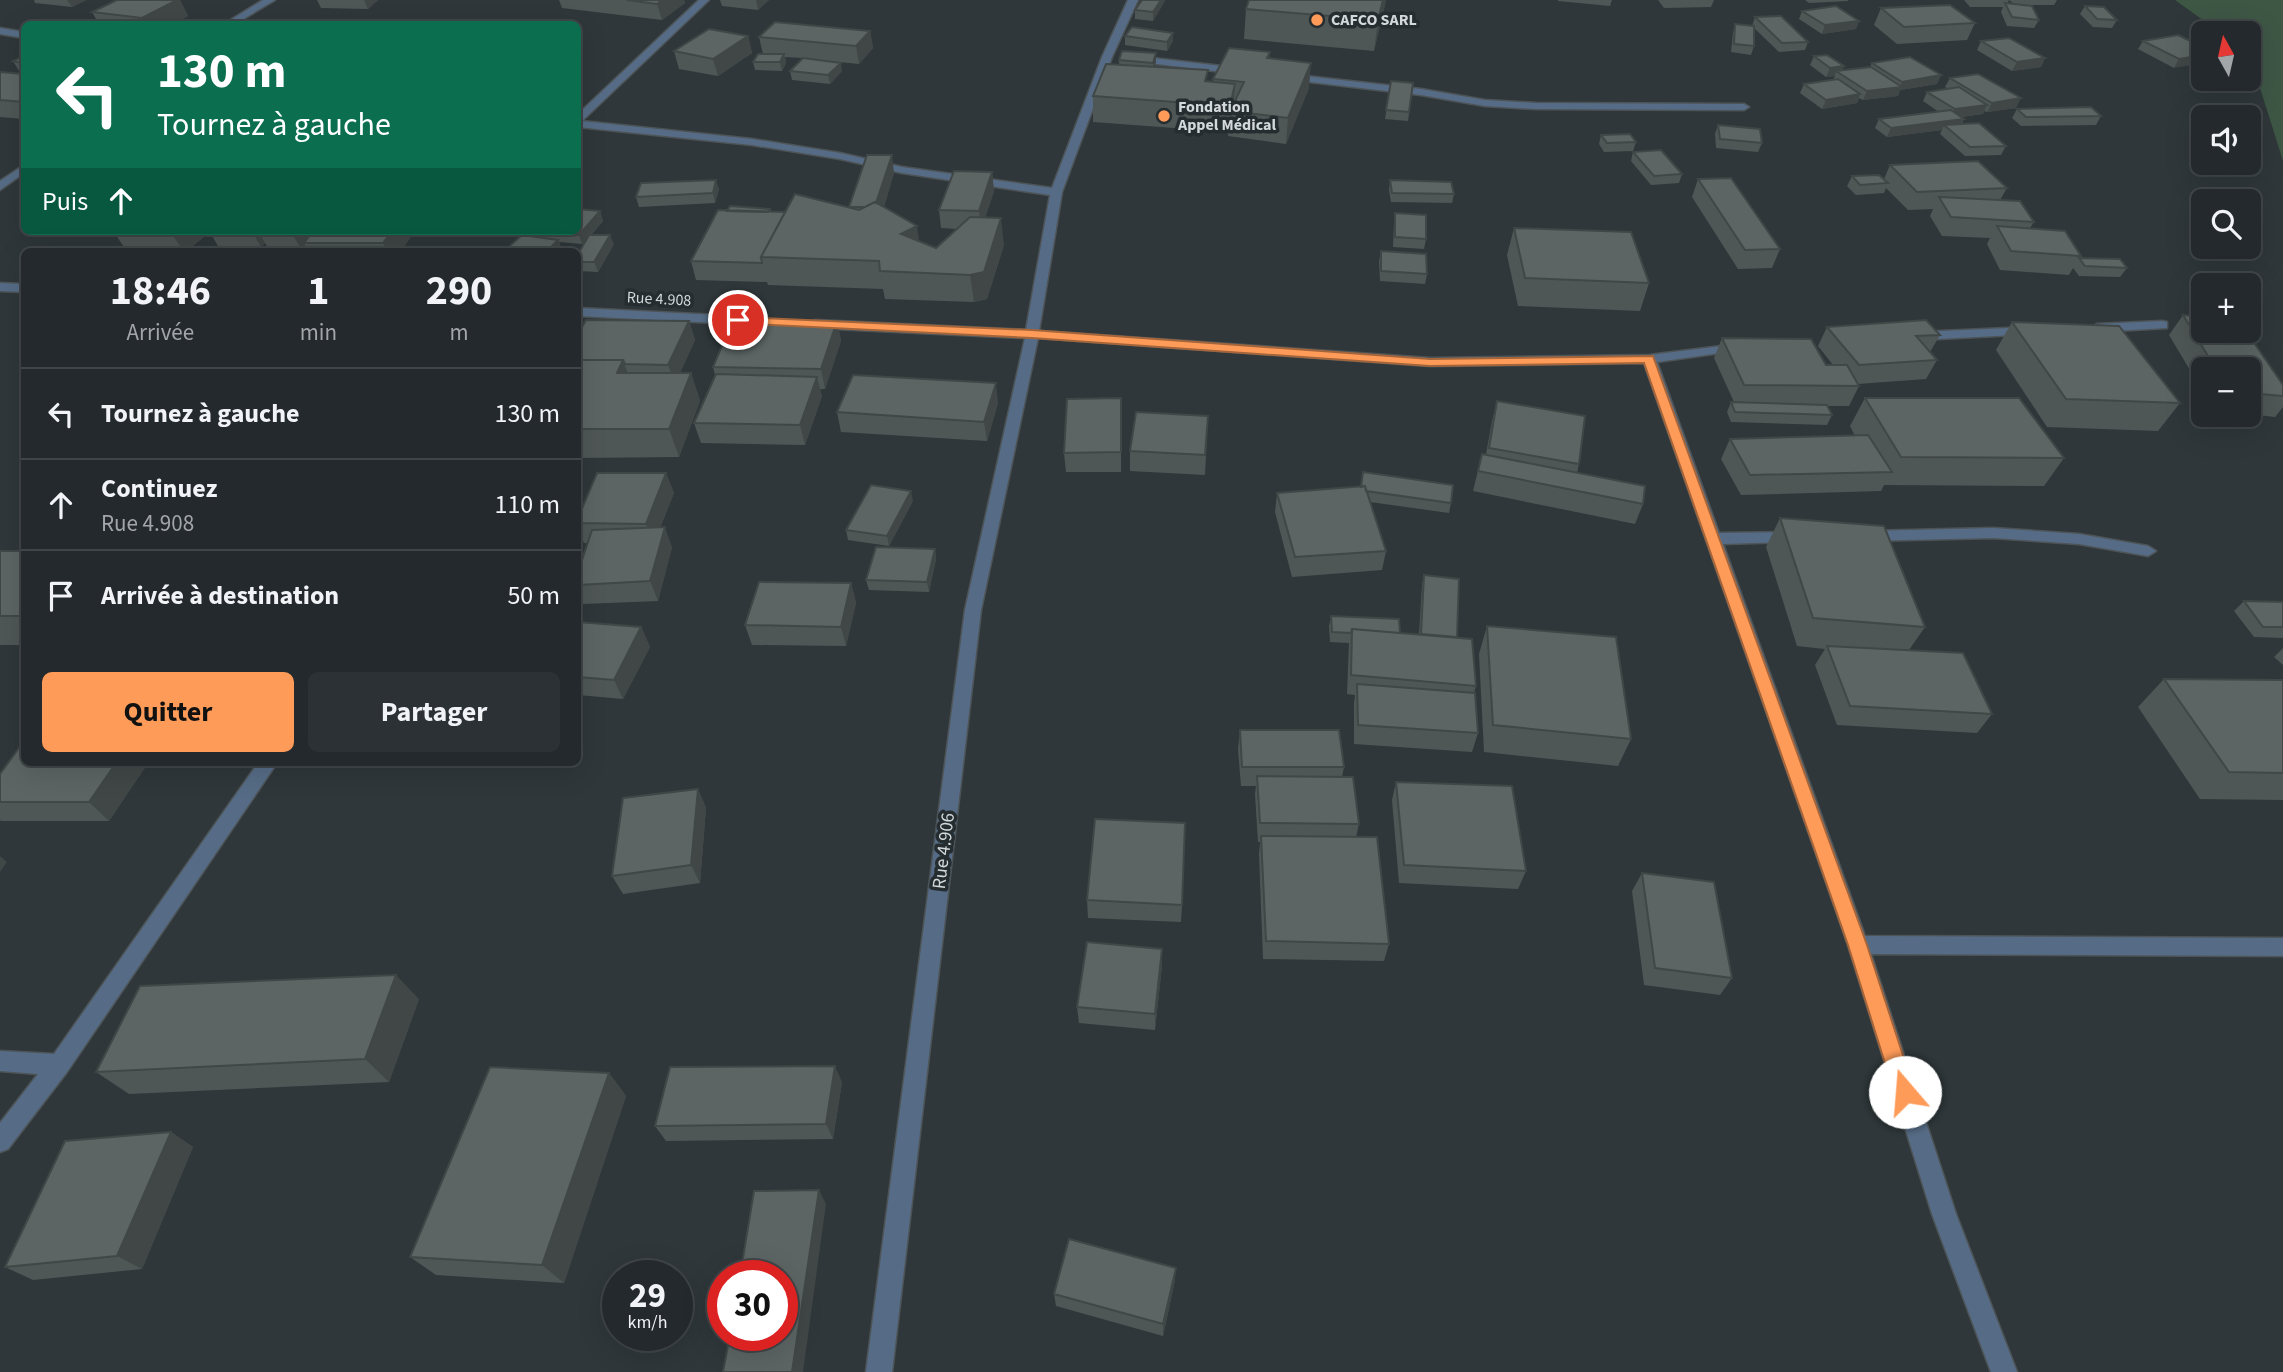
<!DOCTYPE html>
<html lang="fr">
<head>
<meta charset="utf-8">
<style>
  body { margin:0; font-family:"Source Sans 3",sans-serif; background:#2b3134; color:#f1f3f6; height:100vh; display:flex; flex-direction:column; font-size:26px; white-space:nowrap }
  * { box-sizing:border-box; margin:0 }
  p { font-size:23px; color:#a3a6a9 }
  .icon { flex:none; width:38px; height:38px; fill:none; stroke:currentColor; stroke-width:2; stroke-linecap:round; stroke-linejoin:round }
  .map { position:relative; flex:1; overflow:hidden }
  .panel { position:absolute; left:21px; top:248px; width:560px; height:518px; display:flex; flex-direction:column; background:#23292c; border-radius:10px; box-shadow:0 7px 28px #0002,0 0 0 2px #404548 }
  .panel>* { flex:none }
  .banner { position:absolute; left:21px; top:21px; width:560px; height:214px; border-radius:10px; box-shadow:0 7px 28px #0002,0 0 0 2px #404548; background:#0b6e4f; color:#fff; overflow:hidden }
  .needle { width:46px; rotate:352deg }
  .tools { position:absolute; left:2191px; top:21px; display:grid; gap:14px }
  .tools a { display:grid; place-items:center; width:70px; height:70px; border-radius:10px; background:#23292c; box-shadow:0 7px 28px #0002,0 0 0 2px #404548; font-size:35px }
  .speed { position:absolute; left:602px; top:1260px; display:flex; gap:14px; font-size:35px; font-weight:700; text-align:center }
  .speed>* { display:grid; place-content:center; width:91px; height:91px; border-radius:50%; background:#23292c; box-shadow:0 7px 28px #0002,0 0 0 2px #404548; line-height:1 }
  .speed small { font-size:18px; font-weight:400 }
  .speed .limit { border:10px solid #d22; background:#fff; color:#111 }
  .pin { position:absolute; display:grid; place-items:center; width:60px; height:60px; color:#fff; margin:-30px; border:4px solid #fff; border-radius:50%; box-shadow:0 2px 7px #0007 }
  .me { position:absolute; width:77px; margin:-38px; rotate:342deg; stroke-linejoin:round; filter:drop-shadow(0 0 5px #0008) }
  .turn { display:flex; align-items:center; gap:24px; height:147px; padding:0 21px; font-size:32px }
  .turn .icon { width:91px; height:91px; stroke-width:2.5 }
  .turn b { display:block; font-size:49px; line-height:60px }
  .then { display:flex; align-items:center; height:66px; padding:0 21px; background:#0003; gap:14px; font-size:26px }
  .eta { display:flex; justify-content:space-evenly; align-items:center; height:119px; text-align:center }
  .eta b { font-size:42px; font-weight:700; line-height:49px }
  .primary-button { display:flex; gap:14px; margin-top:auto; padding:14px 21px }
  .primary-button a { flex:1; height:80px; border-radius:10px; background:#fe9b59; color:#111; font-size:28px; font-weight:700; line-height:80px; text-align:center }
  .primary-button a+a { background:#2b3134; color:#f1f3f6 }
  ul { padding:0; list-style:none }
  li { display:flex; align-items:center; gap:21px; height:91px; padding:0 21px; border-top:2px solid #404548 }
  li div { flex:1 }
  li b { display:block; font-size:26px }
  li em { font-style:normal }
  .map>svg:first-child { display:block }
  .green { fill:#3e5745 }
  .lines { fill:none; stroke-linecap:round; stroke-linejoin:round }
  .street-casing { stroke:#4d5457; stroke-width:3 }
  .street { fill:#566c86; fill-rule:evenodd }
  .wall { fill:#4f5756 }
  .shaded-wall { fill:#404746 }
  .building { fill:#5c6564; stroke:#404746; stroke-width:2 }
  .route { fill:#fe9b59; stroke:#a5653a; stroke-width:2 }
  .poi-dot { fill:#fe9b59; stroke:#252d30; stroke-width:2.5 }
  .labels { text-anchor:middle; dominant-baseline:central; stroke-width:7; stroke-linejoin:round; paint-order:stroke }
  .far-poi-label { font-size:16px; font-weight:bold; fill:#d3d8da; stroke:#252d30; text-anchor:start }
  .far-street-label { font-size:16px; fill:#d3d8da; stroke:#252d30 }
  .street-label { font-size:19px; fill:#d3d8da; stroke:#252d30 }
</style>
</head>
<body>
<div class="map">
<svg width="2283" height="1372" viewBox="0 0 2283 1372">
  <rect width="100%" height="100%" fill="#2f373a"/>
  <path class="green" d="M2175 0H2283V161L2249 53V33H2221Z"/>
  <g class="lines">
    <defs>
      <path id="street" d="M263 0H275L235 24H224Z
        M699 0H709L582 121 752 139 840 153 902 167 1052 188 1102 57 1128 0H1138L1112 57 1062 192 1039 331 1430 358 1649 355 1746 343 1748 346 1741 350 1657 362 1719 533 1792 532 1800 537 1792 542 1723 544 1865 936 2283 938V956L1871 954 1956 1214 2017 1372H1991L1932 1214 1848 945 1644 363 1430 366 1038 338 981 610 892 1372H866L965 610 1025 338 815 328 808 324 815 320 1026 330 1050 195 902 173 840 159 752 145 578 127V114Z
        M0 28 24 32V38L0 34Z
        M1135 56 1239 68 1244 71 1239 74 1132 61 1130 59Z
        M1288 74 1421 89 1485 100 1536 103 1744 104 1749 107 1744 110 1536 109 1485 106 1421 95 1284 79 1283 77Z
        M24 165V173L0 190V181Z
        M0 283 24 284V292L0 291Z
        M578 308 756 317 763 321 756 325 578 316Z
        M2162 321 2167 322V328L2097 332 2090 328 2097 324Z
        M2031 327 2036 328V334L1919 340 1912 336 1919 332Z
        M1993 528 2079 534 2148 546 2156 551 2148 556 2079 544 1993 538 1866 541 1858 536 1866 531Z
        M258 763H277L67 1072 8 1149 0 1152V1123L38 1074 0 1071V1051L54 1054Z"/>
    </defs>
    <use href="#street" class="street-casing"/>
    <use href="#street" class="street"/>
  </g>
  <path class="wall" d="M34 0H86L72 7 35 3Z
    M117 0H180L188 16 172 24H99L92 12Z
    M317 0H378L368 9 321 8Z
    M559 0H684L685 3 662 20 562 8Z
    M720 0H769L758 10 722 6Z
    M1142 0H1165L1153 21 1135 19V10Z
    M1249 0H1386L1374 51 1244 39 1246 9Z
    M1558 0H1612L1610 6 1558 1Z
    M1658 0H1714L1711 7 1664 8Z
    M1805 0H1848V1L1809 3Z
    M1964 0H2009L2007 4H2014L2009 0H2057L2054 5H2025L2039 20 2034 28 2007 26 2001 12 2003 7H1970Z
    M2085 6 2117 20 2112 28 2093 27 2080 14Z
    M1881 8 1975 23 1967 40 1897 44 1874 25Z
    M1802 11 1859 21 1856 29 1822 34 1799 19Z
    M1755 17 1808 42 1805 50 1779 52 1754 28V46L1751 55 1731 52 1733 33 1735 24 1752 26Z
    M870 31 873 48 859 64 810 59 842 71 830 84 792 80 790 71 803 58 785 57 786 63 782 71 755 70 753 62 763 54 759 37Z
    M1173 33V41L1167 51 1125 45V36Z
    M748 36 752 53 718 76 679 69 674 51Z
    M1981 41 2045 58 2041 67 2012 71 1977 50Z
    M2143 41 2203 47 2174 68 2138 49Z
    M1270 52 1269 59 1309 88 1286 144 1228 136 1229 128 1228 132 1093 122V96L1119 65V60L1156 53V62L1155 67 1207 82H1213V79Z
    M24 56V119L0 117V72L21 74 13 61Z
    M1814 56 1844 66 1842 71 1870 67 1872 63 1941 75 1937 84 1900 90 1898 96 1863 100 1859 98 1857 103 1822 109 1800 93 1804 84 1833 80 1835 76 1826 77 1810 65Z
    M1950 78 2016 108 1987 112 1984 111 1983 114 1961 117 1964 119 1962 124 2006 146 2001 155 1965 156 1940 134 1942 130 1887 137 1875 128 1879 119 1939 112 1923 101 1927 92 1949 89 1945 87Z
    M1391 81 1413 83 1408 121 1385 119Z
    M2017 109 2101 116 2096 125 2021 126 2012 118Z
    M1718 125 1762 143 1758 152 1716 148 1715 134Z
    M1601 135 1636 142 1633 151 1604 152 1599 144Z
    M1633 152 1682 174 1679 183 1651 185 1631 161Z
    M1890 165 2007 188 2000 200 2034 222 2030 228 2081 256 2080 258 2127 268 2120 277 2079 276 2073 268 2069 275 2000 270 1987 244 1990 238 1942 236 1930 216 1933 209 1908 210 1886 188 1884 193 1856 195 1847 186 1852 176 1884 179Z
    M992 172 994 191 985 218 1004 245 987 299 974 302 885 299 883 289 768 285 767 282 696 280 691 261 770 209 771 212H785L849 208 894 173 884 207 919 241 936 248 957 229 941 228 939 210Z
    M1698 179 1780 249 1772 268 1738 269 1692 197Z
    M1390 180 1454 194 1452 203 1391 202 1389 190Z
    M719 189 715 203 639 207 636 197Z
    M600 211 603 221 591 235 614 244 598 272 578 271V254L586 241 582 244 559 242 562 250 533 237 531 231Z
    M1395 213 1426 239 1424 249 1393 247 1394 223Z
    M1514 228 1649 283 1640 311 1518 306 1507 255Z
    M113 231H415L400 252H309L307 250 305 252 270 251 265 243 261 247 219 248 210 232 185 252H177L124 247Z
    M1381 251 1427 274 1425 284 1380 281 1379 261Z
    M2183 315 2283 385V407L2275 417 2249 414V369H2203V392L2169 335Z
    M689 321 695 340 680 373H691L700 401 679 457 578 458V330Z
    M837 321 841 341 825 389H820L822 396 805 445 701 443 694 423 715 375 713 367Z
    M2012 322 2180 403 2158 431 2047 427 1996 350Z
    M1827 327 1940 335 1930 352 1937 360 1926 379 1858 384 1859 386 1849 406H1828L1832 415 1827 425 1731 422 1727 412 1731 402H1734L1714 358 1722 338 1826 365H1833L1818 346Z
    M1865 398 2064 458 2044 486 1884 485 1881 491 1741 495 1721 459 1730 439 1855 436 1850 426Z
    M1497 401 1579 464 1577 473 1643 504 1635 524 1473 491 1482 454H1486L1492 421Z
    M998 403 987 441 841 432 837 412Z
    M1208 416 1205 475 1130 471V451Z
    M1121 418V472H1066L1064 453Z
    M666 473 674 493 660 528 672 547 658 601 583 604 578 594V572L587 543H584L580 534 578 541V518Z
    M1361 487 1451 503 1449 513 1370 502 1386 551 1382 570 1292 577 1275 512 1277 493Z
    M913 501 889 546 848 540 846 530Z
    M1780 518 1925 627 1909 650 1992 714 1977 733 1837 725 1815 665 1825 649 1797 646 1766 547Z
    M935 549 936 559 929 592 869 590 866 580Z
    M0 551H24V645H0Z
    M1424 575 1457 637 1476 686 1474 693 1478 733 1472 752 1354 744V703L1355 695 1347 694 1349 643 1330 642 1329 626 1331 616 1400 633 1419 634 1422 585Z
    M851 583 856 603 846 646 752 645 745 625Z
    M2244 601 2283 602V638L2254 637 2234 611Z
    M578 622 641 627 650 647 623 699 578 695Z
    M1487 626 1631 739 1618 766 1484 752 1479 654Z
    M2283 648V665L2274 657Z
    M2164 679 2283 680V800L2200 799 2138 707Z
    M1240 730 1344 767 1342 777 1359 824 1356 837 1389 944 1384 961 1263 959 1259 854 1260 842H1258L1255 794 1256 786H1241L1238 749Z
    M24 763H148L109 821H1L0 820V774Z
    M1396 782 1526 871 1518 889 1399 883 1392 800Z
    M698 789 706 808 700 883 623 894 612 876Z
    M1642 873 1732 978 1720 995 1644 985 1632 891Z
    M1087 900 1182 905 1181 922 1088 918Z
    M1162 949V966L1155 1030 1079 1023 1077 1007Z
    M419 999 389 1082 129 1094 96 1072Z
    M609 1073 626 1096 564 1283 436 1275 410 1257Z
    M842 1082 833 1139 666 1141 655 1126Z
    M171 1132 193 1147 142 1269 33 1280 5 1267Z
    M1175 1280 1163 1336 1056 1306 1054 1294Z"/>
  <path class="shaded-wall" d="M67 0H86L72 7Z
    M177 0H180L188 16 172 24H145L142 18Z
    M364 0H378L368 9Z
    M662 0H684L685 3 662 20 657 4Z
    M756 0H769L758 10Z
    M1161 0H1165V1L1153 21V12Z
    M1383 0H1386L1374 51 1378 20Z
    M1859 21 1856 29 1822 34 1825 25Z
    M870 31 873 48 859 64 856 46Z
    M1173 33V41L1167 51V42Z
    M748 36 752 53 718 76 713 59Z
    M1156 53V62L1153 72V63Z
    M784 54 786 63 782 71 780 62Z
    M2203 55V63L2174 68 2179 59Z
    M2045 58 2041 67 2012 71 2017 62Z
    M841 63 842 71 830 84 828 75Z
    M1311 63 1309 88 1286 144 1288 118Z
    M1844 66 1841 74 1836 71 1835 76 1826 77 1830 68Z
    M1941 75 1937 84 1900 90 1898 96 1863 100 1867 91 1900 87 1902 82Z
    M1235 84 1233 111H1230L1228 132 1230 106Z
    M1860 94 1857 103 1822 109 1826 100Z
    M2021 98 2016 108 1987 112 1992 103Z
    M1987 105 1983 114 1950 118 1955 109Z
    M1964 119 1960 128 1944 125 1942 130 1887 137 1891 128Z
    M892 155 894 173 878 226 875 207Z
    M992 172 994 191 981 230 979 211Z
    M716 180 719 189 715 203 713 193Z
    M600 211 603 221 582 244 579 235Z
    M1001 218 1004 245 987 299 974 302 970 275Z
    M917 226 921 253 901 234Z
    M176 231H209L210 232 184 252 172 234Z
    M252 231H275L259 232 265 243 261 247Z
    M297 231H327L304 243 307 250 305 252H303L293 235Z
    M392 231H415L400 252H388L383 243Z
    M610 235 614 244 598 272 594 262Z
    M558 240 562 250 559 252H546Z
    M689 321 695 340 675 384 668 365Z
    M837 321 841 341 825 389 821 369Z
    M623 360 633 388 617 373Z
    M691 373 700 401 679 457 669 429Z
    M817 377 822 396 805 445 800 425Z
    M996 383 998 403 987 441 984 422Z
    M666 473 674 493 654 543 646 524Z
    M911 491 913 501 889 546 887 536Z
    M665 527 672 547 658 601 650 581Z
    M935 549 936 559 929 592 927 582Z
    M851 583 856 603 846 646 841 627Z
    M24 609V622L19 616Z
    M641 627 650 647 623 699 614 680Z
    M116 763H148L109 821 89 802Z
    M698 789 706 808 700 883 691 865Z
    M0 856 7 862 0 872Z
    M1162 949V966L1155 1030V1014Z
    M396 975 419 999 389 1082 365 1059Z
    M835 1066 842 1082 833 1139 826 1124Z
    M609 1073 626 1096 564 1283 542 1265Z
    M171 1132 193 1147 142 1269 117 1256Z
    M819 1190 826 1204 803 1372H792Z
    M1176 1268 1175 1280 1163 1336V1324Z"/>
  <path class="building" d="M117 0H177L142 18 92 12Z
    M627 0H662L657 4Z
    M1142 0H1161L1153 12 1135 10Z
    M1249 0H1383L1378 20 1246 9Z
    M2005 3 2032 6 2039 20 2012 17Z
    M1950 5 1975 23 1904 27 1881 8Z
    M1836 6 1859 21 1825 25 1802 11Z
    M2085 6 2104 7 2117 20 2097 19Z
    M1781 16 1808 42 1782 43 1755 17Z
    M775 22 870 31 856 46 759 37Z
    M1735 24 1754 26V46L1734 44Z
    M1132 27 1173 33 1167 42 1125 36Z
    M709 29 748 36 713 59 674 51Z
    M2178 35 2203 47V55L2179 59 2143 41Z
    M2009 38 2045 58 2017 62 1981 41Z
    M1229 48 1270 52 1267 58 1311 63 1288 118 1230 111 1244 82 1213 79Z
    M1122 51 1156 53 1153 63 1119 60Z
    M758 54H784L780 62H753Z
    M1827 55 1844 66 1830 68 1814 56Z
    M24 56V63L13 61Z
    M1910 57 1941 75 1902 82 1872 63Z
    M803 58 841 63 828 75 790 71Z
    M1106 64 1208 70 1205 81 1235 84 1230 106 1093 96Z
    M1871 67 1902 87 1867 91 1836 71Z
    M0 72 24 74V102L0 100Z
    M1978 74 2021 98 1992 103 1950 78Z
    M1838 79 1860 94 1826 100 1804 84Z
    M1391 81 1413 83 1409 112 1386 110Z
    M1959 87 1987 105 1955 109 1927 92Z
    M2091 107 2101 116 2026 117 2017 109Z
    M1951 110 1964 119 1891 128 1879 119Z
    M1979 123 2006 146 1970 147 1944 125Z
    M1718 125 1760 129 1762 143 1720 139Z
    M1630 134 1636 142 1607 143 1601 135Z
    M1661 150 1682 174 1654 176 1633 152Z
    M867 155H892L876 203 875 202 865 207H849Z
    M1978 161 2007 188 1917 192 1890 165Z
    M954 171 992 172 979 211 939 210Z
    M1879 175 1888 183 1860 185 1852 176Z
    M1731 178 1780 249 1745 250 1698 179Z
    M716 180 713 193 636 197 641 183Z
    M1390 180 1451 182 1454 194 1392 193Z
    M795 194 859 210 875 202 917 226 901 234 936 248 970 217 1001 218 984 272 970 275 880 271 879 261 761 257Z
    M1939 197 2020 201 2034 222 1951 217Z
    M730 206 770 209 768 212 727 211Z
    M578 209 600 211 579 235 536 231H578Z
    M718 210 785 212 761 257 762 263 691 261Z
    M1395 213 1426 215V239L1395 237Z
    M1997 226 2065 231 2081 256 2011 251Z
    M1514 228 1631 232 1649 283 1525 278Z
    M142 231H176L172 234Z
    M260 231H297L293 235 259 232Z
    M313 231H392L383 243H304Z
    M522 235 558 240 546 252H503Z
    M589 235H610L594 262H578V254Z
    M1381 251 1426 254 1427 274 1381 271Z
    M2079 258 2120 259 2127 268 2085 266Z
    M2183 315 2203 317V331H2246L2283 385V396L2249 393V369H2216Z
    M586 320 689 321 668 365 625 364 623 360H578V362V334Z
    M733 320 837 321 821 369 713 367Z
    M1926 320 1940 335 1916 336 1937 360 1859 365 1827 327Z
    M2012 322 2119 326 2180 403 2066 399Z
    M1722 338 1811 339 1826 365H1847L1859 386 1744 385Z
    M578 360H623L617 373H691L669 429H578Z
    M716 374 817 377 800 425 694 423Z
    M853 375 996 383 984 422 837 412Z
    M1121 398V452L1064 453 1067 399Z
    M1865 398H2019L2064 458 1901 457Z
    M1497 401 1585 416 1579 464 1489 448Z
    M1731 402 1827 405 1832 415 1735 412Z
    M1136 412 1208 416 1205 455 1130 451Z
    M1868 435 1892 472 1750 475 1730 439Z
    M1482 454 1645 486 1643 504 1478 471Z
    M1363 472 1453 485 1451 503 1366 491 1365 486 1361 487Z
    M597 473H666L646 524 578 523V518Z
    M871 485 911 491 887 536 846 530Z
    M1365 486 1386 551 1295 557 1277 493Z
    M1780 518 1884 526 1925 627 1813 618Z
    M665 527 650 581 578 585V572L592 530Z
    M876 547 935 549 927 582 866 580Z
    M0 551H24V609L19 616H0Z
    M1424 575 1459 579 1457 637 1421 634Z
    M759 582 851 583 841 627 745 625Z
    M2244 601 2283 602V627H2263Z
    M1331 616 1399 619 1400 633 1352 629 1351 633 1332 632Z
    M578 622 641 627 614 680 578 677Z
    M1487 626 1616 637 1631 739 1493 725Z
    M1352 629 1472 639 1476 686 1351 675Z
    M1827 646 1963 653 1992 714 1850 706Z
    M2164 679 2283 680V773L2229 772Z
    M1357 684 1475 693 1478 733 1358 725Z
    M1240 730H1339L1344 767H1242Z
    M24 741V763H116L89 802H0V774Z
    M1257 776 1353 777 1359 824 1260 823Z
    M1396 782 1512 786 1526 871 1404 865Z
    M698 789 691 865 612 876 623 798Z
    M1095 819 1185 823 1182 905 1087 900Z
    M1261 836 1377 837 1389 944 1266 941Z
    M1642 873 1714 882 1732 978 1655 968Z
    M1087 942 1162 949 1155 1014 1077 1007Z
    M396 975 365 1059 96 1072 140 986Z
    M835 1066 826 1124 655 1126 670 1067Z
    M490 1067 609 1073 542 1265 410 1257Z
    M171 1132 117 1256 5 1267 65 1141Z
    M819 1190 792 1372H723L730 1335H782V1276H740L754 1191Z
    M1069 1239 1176 1268 1163 1324 1054 1294Z"/>
  <path class="route" d="M738 317 1032 330 1430 359 1653 356 1867 945 1915 1092 1912 1099 1905 1102 1897 1099 1894 1092 1848 945 1644 363 1430 366 1032 338 734 323 732 320Z"/>
  <g class="poi-dot">
    <circle cx="1317" cy="20" r="7"/>
    <circle cx="1164" cy="116" r="7"/>
  </g>
  <g class="labels">
    <g class="far-poi-label">
      <text x="1331" y="20">CAFCO SARL</text>
      <text x="1178" y="107">Fondation<tspan x="1178" dy="18">Appel Médical</tspan></text>
    </g>
    <g class="far-street-label">
      <text transform="translate(659 299) rotate(3)">Rue 4.908</text>
    </g>
    <g class="street-label">
      <text transform="translate(944 851) rotate(-83)">Rue 4.906</text>
    </g>
  </g>
</svg>
<div class="tools">
<a><svg class="needle" viewBox="-14 -14 28 28"><path d="M0-13l5 13h-10z" fill="#e53935"/><path d="M0 13l5-13h-10z" fill="#a3a6a9"/></svg></a>
<a><svg class="icon" aria-label="sound" viewBox="0 0 24 24"><path d="M4 9h4l5-4v14l-5-4H4zM17 9q2 3 0 6"/></svg></a>
<a><svg class="icon" aria-label="search" viewBox="0 0 24 24"><circle cx="10" cy="10" r="6"/><path d="M15 15l6 6"/></svg></a>
<a>+</a>
<a>−</a>
</div>
<div class="speed"><div>29<small>km/h</small></div><div class="limit">30</div></div>
<div class="pin" style="left:738px;top:320px;background:#d93025"><svg class="icon" aria-label="arrive" viewBox="0 0 24 24"><path d="M6 21V4h12l-3 4 3 4H6"/></svg></div>
<svg class="me" style="left:1905px;top:1092px" viewBox="-20 -20 40 40"><circle r="19" fill="#fff"/><path d="M0-13L10 11 0 6-10 11z" fill="#fe9b59"/></svg>
<div class="banner">
<div class="turn"><svg class="icon" aria-label="left" viewBox="0 0 24 24"><path d="M17 20v-9H6M10 6l-5 5 5 5"/></svg><div><b>130 m</b>Tournez à gauche</div></div>
<div class="then">Puis<svg class="icon" aria-label="ahead" viewBox="0 0 24 24"><path d="M12 20V5M6 11l6-6 6 6"/></svg></div>
</div>
<section class="panel">
<div class="eta">
<div><b>18:46</b><p>Arrivée</p></div>
<div><b>1</b><p>min</p></div>
<div><b>290</b><p>m</p></div>
</div>
<ul>
<li><svg class="icon" aria-label="left" viewBox="0 0 24 24"><path d="M17 20v-9H6M10 6l-5 5 5 5"/></svg><div><b>Tournez à gauche</b></div><em>130 m</em></li>
<li><svg class="icon" aria-label="ahead" viewBox="0 0 24 24"><path d="M12 20V5M6 11l6-6 6 6"/></svg><div><b>Continuez</b><p>Rue 4.908</p></div><em>110 m</em></li>
<li><svg class="icon" aria-label="arrive" viewBox="0 0 24 24"><path d="M6 21V4h12l-3 4 3 4H6"/></svg><div><b>Arrivée à destination</b></div><em>50 m</em></li>
</ul>
<div class="primary-button"><a>Quitter</a><a>Partager</a></div>
</section>
</div>
</body>
</html>
